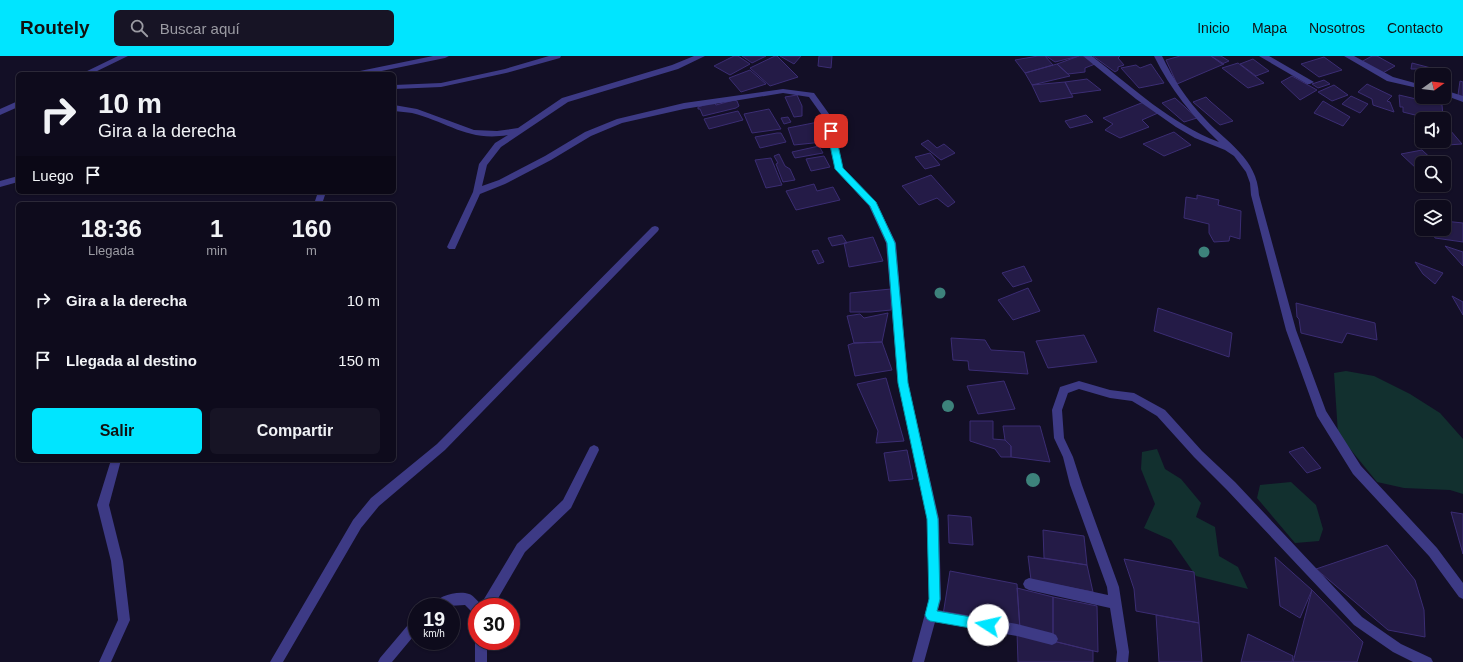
<!DOCTYPE html>
<html lang="es">
<head>
<meta charset="utf-8">
<style>
  body { margin:0; font-family:Arial,sans-serif; background:#171425; color:#f1f3f6; height:100vh; display:flex; flex-direction:column; font-size:15px; white-space:nowrap }
  * { box-sizing:border-box; margin:0 }
  p { font-size:13px; color:#9b9ba3 }
  .icon { flex:none; width:22px; height:22px; fill:none; stroke:currentColor; stroke-width:2; stroke-linecap:round; stroke-linejoin:round }
  .map { position:relative; flex:1; overflow:hidden }
  .side { position:absolute; left:16px; top:146px; width:380px; height:260px; display:flex; flex-direction:column; background:#0e0b1c; border-radius:6px; box-shadow:0 1px 3px #0004,0 0 0 1px #2e2b3b }
  .side>* { flex:none }
  .top-card { position:absolute; left:16px; top:16px; width:380px; height:122px; border-radius:6px; box-shadow:0 1px 3px #0004,0 0 0 1px #2e2b3b; background:#0e0b1c; color:#f1f3f6; overflow:hidden }
  .needle { width:26px; rotate:75deg }
  .controls { position:absolute; left:1415px; top:12px; display:grid; gap:8px }
  .controls a { display:grid; place-items:center; width:36px; height:36px; border-radius:6px; background:#0e0b1c; box-shadow:0 1px 3px #0004,0 0 0 1px #2e2b3b; font-size:20px }
  .speed { position:absolute; left:408px; top:542px; display:flex; gap:8px; font-size:20px; font-weight:700; text-align:center }
  .speed>* { display:grid; place-content:center; width:52px; height:52px; border-radius:50%; background:#0e0b1c; box-shadow:0 1px 3px #0004,0 0 0 1px #2e2b3b; line-height:1 }
  .speed small { font-size:10px; font-weight:400 }
  .speed .limit { border:6px solid #d22; background:#fff; color:#111 }
  .pin { position:absolute; display:grid; place-items:center; width:34px; height:34px; color:#fff; margin:-17px; border-radius:8px; box-shadow:0 2px 6px #0006 }
  .me { position:absolute; width:44px; margin:-22px; rotate:280deg; stroke-linejoin:round; filter:drop-shadow(0 0 3px #0008) }
  .turn { display:flex; align-items:center; gap:14px; height:84px; padding:0 16px; font-size:18px }
  .turn .icon { width:52px; height:52px; stroke-width:2.5 }
  .turn b { display:block; font-size:28px; line-height:34px }
  .then { display:flex; align-items:center; height:38px; padding:0 16px; background:#0003; gap:8px; font-size:15px }
  .eta { display:flex; justify-content:space-evenly; align-items:center; height:68px; text-align:center }
  .eta b { font-size:24px; font-weight:700; line-height:28px }
  .primary-button { display:flex; gap:8px; margin-top:auto; padding:8px 16px }
  .primary-button a { flex:1; height:46px; border-radius:6px; background:#00e5ff; color:#111; font-size:16px; font-weight:700; line-height:46px; text-align:center }
  .primary-button a+a { background:#171425; color:#f1f3f6 }
  ul { padding:0; list-style:none }
  li { display:flex; align-items:center; gap:12px; height:60px; padding:0 16px }
  li div { flex:1 }
  li b { display:block; font-size:15px }
  li em { font-style:normal }
  header { display:flex; align-items:center; gap:24px; box-sizing:border-box; height:56px; padding:0 20px; background:#00e5ff; color:#111 }
  header strong { font-size:19px }
  nav { display:flex; gap:22px; margin-inline-start:auto; font-size:14px }
  .search { width:280px; height:36px; background:#171425; display:flex; align-items:center; gap:10px; box-sizing:border-box; padding:0 14px; border-radius:6px; color:#9b9ba3; font-size:15px }
  .map>svg:first-child { display:block }
  .green { fill:#12302f }
  .building { fill:#241b47; stroke:#3b2d73 }
  .lines { fill:none; stroke-linecap:round; stroke-linejoin:round }
  .street { fill:#3d3a85; fill-rule:evenodd }
  .tree { fill:#3d827b }
  .route { fill:#00e5ff; stroke:#0095a6 }
</style>
</head>
<body>
<header>
<strong>Routely</strong>
<div class="search"><svg class="icon" aria-label="search" viewBox="0 0 24 24"><circle cx="10" cy="10" r="6"/><path d="M15 15l6 6"/></svg>Buscar aquí</div>
<nav><a>Inicio</a><a>Mapa</a><a>Nosotros</a><a>Contacto</a></nav>
</header>
<div class="map">
<svg width="1463" height="606" viewBox="0 0 1463 606">
  <rect width="100%" height="100%" fill="#130f26"/>
  <path class="green" d="M1346 315 1374 320 1410 338 1440 357 1463 383V438L1450 434 1404 432 1377 426 1338 378 1334 317Z
    M1157 393 1165 413 1181 423 1201 447 1196 461 1215 471 1219 500 1238 511 1248 533 1196 520 1171 484 1144 472 1155 448 1141 413 1142 396Z
    M1291 426 1316 449 1323 473 1319 485 1295 487 1257 442 1260 429Z"/>
  <path class="building" d="M734 0H738L750 8 730 19 714 10Z
    M742 0H766L752 7Z
    M775 0H777L798 21 770 30 750 12Z
    M780 0H801L794 8Z
    M819 0H832L831 12 818 10Z
    M1038 0H1045L1053 9 1025 17 1015 4Z
    M1046 0H1079L1055 6Z
    M1079 0H1085L1095 8 1085 12V16L1068 18 1057 8Z
    M1093 0H1120L1118 2 1124 9 1118 11V14L1115 16Z
    M1180 0H1211L1224 8 1177 28 1166 4Z
    M1211 0H1221L1229 5 1222 8Z
    M1372 0H1377L1395 10 1381 18 1361 6Z
    M1324 1 1342 14 1319 21 1301 8Z
    M1253 3 1269 15 1256 20 1240 8Z
    M1238 7 1264 27 1248 32 1222 12Z
    M1412 7 1431 12 1430 18 1425 16V19H1423L1417 17V13H1411Z
    M1057 8 1070 20 1032 29 1025 17Z
    M1151 8 1164 27 1139 32 1121 12 1136 9 1140 12Z
    M750 14 766 28 741 36 729 22Z
    M1292 20 1317 34 1300 44 1281 26Z
    M1087 23 1101 34 1071 38 1065 26Z
    M1324 24 1330 28 1318 32 1312 28Z
    M1460 25 1463 26V42L1458 39Z
    M1065 26 1073 41 1040 46 1032 29Z
    M1367 28 1392 40 1387 45 1390 46 1394 56 1373 49 1372 43 1358 36Z
    M1334 29 1348 39 1332 45 1318 36Z
    M797 39 802 50V60L794 61 785 41Z
    M1399 39 1442 49 1443 60 1423 61 1403 56V51H1400Z
    M1351 40 1368 48 1360 57 1342 48Z
    M1206 41 1211 46 1233 65 1220 69 1193 46Z
    M1175 42 1197 62 1184 66 1162 47Z
    M734 44 737 45 739 50 736 52 703 60 700 53H698V51L714 46 716 49Z
    M1323 45 1350 61 1343 70 1314 57Z
    M1144 46 1158 57 1142 64 1149 71 1120 82 1105 74 1113 68 1103 62Z
    M769 53 781 73 752 77 744 58Z
    M738 55 743 64 709 73 704 63Z
    M1086 59 1093 66 1070 72 1065 65Z
    M788 61 791 66 784 68 781 62Z
    M818 66 823 86 794 89 788 72Z
    M1414 67H1422V77Z
    M1444 67 1462 88 1433 90 1429 85H1444Z
    M1174 76 1191 89 1164 100 1143 88Z
    M777 77H781L786 86 760 92 755 81Z
    M928 84 937 92 944 88 955 97 941 104 921 88Z
    M819 90 823 97 795 102 792 96Z
    M1422 94 1436 107H1422V113L1418 114 1401 98Z
    M930 97 940 109 925 113 915 101Z
    M779 98 785 110 790 113 795 124 783 126 776 108 778 107 774 100Z
    M824 100 830 111 811 115 806 103Z
    M771 102 782 129 766 132 755 104Z
    M931 119 955 146 948 151 937 142 919 149 902 130Z
    M814 128 817 135 833 131 840 144 796 154 786 135Z
    M1197 139 1219 144 1218 149 1241 155 1240 183 1230 180 1229 185 1214 186 1209 177V168L1184 162 1186 141 1197 143Z
    M1444 165 1463 167V186L1435 182 1431 173H1444Z
    M842 179 847 187 832 190 828 182Z
    M873 181 883 205 849 211 844 187Z
    M1445 190 1463 196V210Z
    M818 194 824 206 818 208 812 195Z
    M1415 206 1443 217 1435 228 1423 218Z
    M1024 210 1032 225 1013 231 1002 217Z
    M1028 232 1040 255 1013 264 998 244Z
    M891 233V254L871 256H850V237Z
    M1452 240 1463 246V259Z
    M1296 247 1375 267 1377 284 1347 277 1342 287 1301 277 1299 263 1297 261Z
    M1158 252 1232 277 1229 301 1154 275Z
    M888 257 882 286 854 287 847 260 860 258 864 262Z
    M1084 279 1097 306 1048 312 1036 285Z
    M951 282 985 284 991 294 1024 296 1028 318 969 314 968 305 953 304Z
    M882 286 892 314 855 320 848 289 854 287Z
    M886 322 904 385 876 387 878 375 857 328Z
    M1004 325 1015 353 978 358 967 330Z
    M970 365H993V383L1005 384 1011 390V401H1001L995 393 970 385Z
    M1003 370H1040L1050 406 1011 401V390L1005 384Z
    M1303 391 1321 412 1307 417 1289 396Z
    M907 394 913 423 889 425 884 397Z
    M1451 456 1463 458V498Z
    M948 459 971 461 973 489 949 487Z
    M1043 474 1084 480 1087 509 1044 502Z
    M1387 489 1415 524 1424 554 1425 581 1388 574 1316 513Z
    M1028 500 1087 509 1093 536 1031 524Z
    M1275 501 1312 534 1300 562 1280 550Z
    M1124 503 1194 516 1199 567 1136 555 1134 533Z
    M950 515 1017 528 1020 573 943 559Z
    M1017 532 1053 541V581L1020 573Z
    M1312 534 1363 586 1357 606H1293Z
    M1053 541 1097 550 1098 596 1053 585Z
    M1156 559 1199 567 1202 606H1159Z
    M1017 576 1093 595V606H1018Z
    M1248 578 1293 600 1292 606H1241Z"/>
  <g class="lines">
    <path class="street" d="M118 0H128L91 18H81Z
      M433 0H449L445 2 367 18H351L355 16Z
      M549 0H561L560 2 506 17 441 31 394 33V29L441 27 505 13Z
      M694 0H705L678 13 568 46 501 91 487 109 482 130 499 124 545 100 585 76 617 63 684 47 783 33 814 37 832 62 843 112 876 146 896 187 908 327 939 463 941 543 938 554 1017 568 1052 577 1056 579 1058 583 1056 587 1052 589 1017 580 935 566 924 606H912L929 543 927 463 898 327 886 187 869 150 835 113 824 62 809 41 783 37 684 53 622 67 591 80 551 104 505 128 480 138 455 193H449L447 191 473 136 479 108 495 87 508 79C468 86 448 66 412 57 407 56 400 56 394 55V49L417 53 474 74 497 75 518 72 562 42 672 9Z
      M1083 0H1092C1132 31 1171 68 1219 86 1192 60 1171 34 1154 0H1162C1173 23 1187 44 1205 63 1227 87 1257 102 1259 139L1296 274 1326 355 1361 410 1437 492 1463 527V543L1459 541 1429 500 1353 418 1317 360 1286 274 1251 139 1250 127 1246 116 1234 100 1225 94 1195 82 1176 71 1136 43Z
      M1259 0H1269L1314 26 1310 28H1307Z
      M1344 0H1354L1393 21 1422 29V33L1387 25Z
      M1444 34 1463 40V46L1444 39Z
      M18 45V51L0 59V53Z
      M18 120V126L0 131V125Z
      M318 136H326L322 148H314Z
      M655 170 658 171 659 173 658 175 445 394 379 450 361 472 283 606H270L353 464 371 442 437 388 652 171Z
      M1079 325 1110 334 1134 337 1165 354 1202 395 1235 426 1362 561 1401 588 1431 602 1433 606H1413L1393 596 1354 569 1227 434 1194 401 1157 360 1132 345 1110 342 1079 333 1068 337 1062 354 1064 382 1073 401 1082 429 1119 531 1129 596 1128 606H1116L1117 596 1110 552 1029 534 1025 532 1023 528 1025 524 1029 522 1108 539 1107 531 1070 429 1063 401 1054 382 1052 354 1059 334 1060 331Z
      M594 389 598 391 599 394 571 452 525 496 493 551H477V559L473 557 465 549 431 551C436 540 458 534 469 538 473 539 477 545 481 548L517 488 563 444 590 391Z
      M111 404H121L109 449 123 505 130 564 111 606H99L118 564 111 505 97 449Z
      M417 561V576L392 606H378L380 602 413 563Z
      M477 580V585H487V606H475V585Z"/>
  </g>
  <g class="tree">
    <circle cx="1204" cy="196" r="5.5"/>
    <circle cx="940" cy="237" r="5.5"/>
    <circle cx="948" cy="350" r="6"/>
    <circle cx="1033" cy="424" r="7"/>
  </g>
  <path class="route" d="M831 72 835 75 843 112 876 146 895 187 908 327 938 463 940 543 937 555 988 564 992 565 994 569 992 573 988 575 930 565 927 563 925 559 929 543 927 463 898 327 887 187 870 150 835 113 827 75Z"/>
</svg>
<div class="controls">
<a><svg class="needle" viewBox="-14 -14 28 28"><path d="M0-13l5 13h-10z" fill="#e53935"/><path d="M0 13l5-13h-10z" fill="#9b9ba3"/></svg></a>
<a><svg class="icon" aria-label="sound" viewBox="0 0 24 24"><path d="M4 9h4l5-4v14l-5-4H4zM17 9q2 3 0 6"/></svg></a>
<a><svg class="icon" aria-label="search" viewBox="0 0 24 24"><circle cx="10" cy="10" r="6"/><path d="M15 15l6 6"/></svg></a>
<a><svg class="icon" aria-label="layers" viewBox="0 0 24 24"><path d="M12 4l9 5-9 5-9-5zM3 14l9 5 9-5"/></svg></a>
</div>
<div class="speed"><div>19<small>km/h</small></div><div class="limit">30</div></div>
<div class="pin" style="left:831px;top:75px;background:#d93025"><svg class="icon" aria-label="arrive" viewBox="0 0 24 24"><path d="M6 21V4h12l-3 4 3 4H6"/></svg></div>
<svg class="me" style="left:988px;top:569px" viewBox="-20 -20 40 40"><circle r="19" fill="#fff"/><path d="M0-13L10 11 0 6-10 11z" fill="#00e5ff"/></svg>
<div class="top-card">
<div class="turn"><svg class="icon" aria-label="right" viewBox="0 0 24 24"><path d="M7 20v-9h11M14 6l5 5-5 5"/></svg><div><b>10 m</b>Gira a la derecha</div></div>
<div class="then">Luego<svg class="icon" aria-label="arrive" viewBox="0 0 24 24"><path d="M6 21V4h12l-3 4 3 4H6"/></svg></div>
</div>
<section class="side">
<div class="eta">
<div><b>18:36</b><p>Llegada</p></div>
<div><b>1</b><p>min</p></div>
<div><b>160</b><p>m</p></div>
</div>
<ul>
<li><svg class="icon" aria-label="right" viewBox="0 0 24 24"><path d="M7 20v-9h11M14 6l5 5-5 5"/></svg><div><b>Gira a la derecha</b></div><em>10 m</em></li>
<li><svg class="icon" aria-label="arrive" viewBox="0 0 24 24"><path d="M6 21V4h12l-3 4 3 4H6"/></svg><div><b>Llegada al destino</b></div><em>150 m</em></li>
</ul>
<div class="primary-button"><a>Salir</a><a>Compartir</a></div>
</section>
</div>
</body>
</html>
